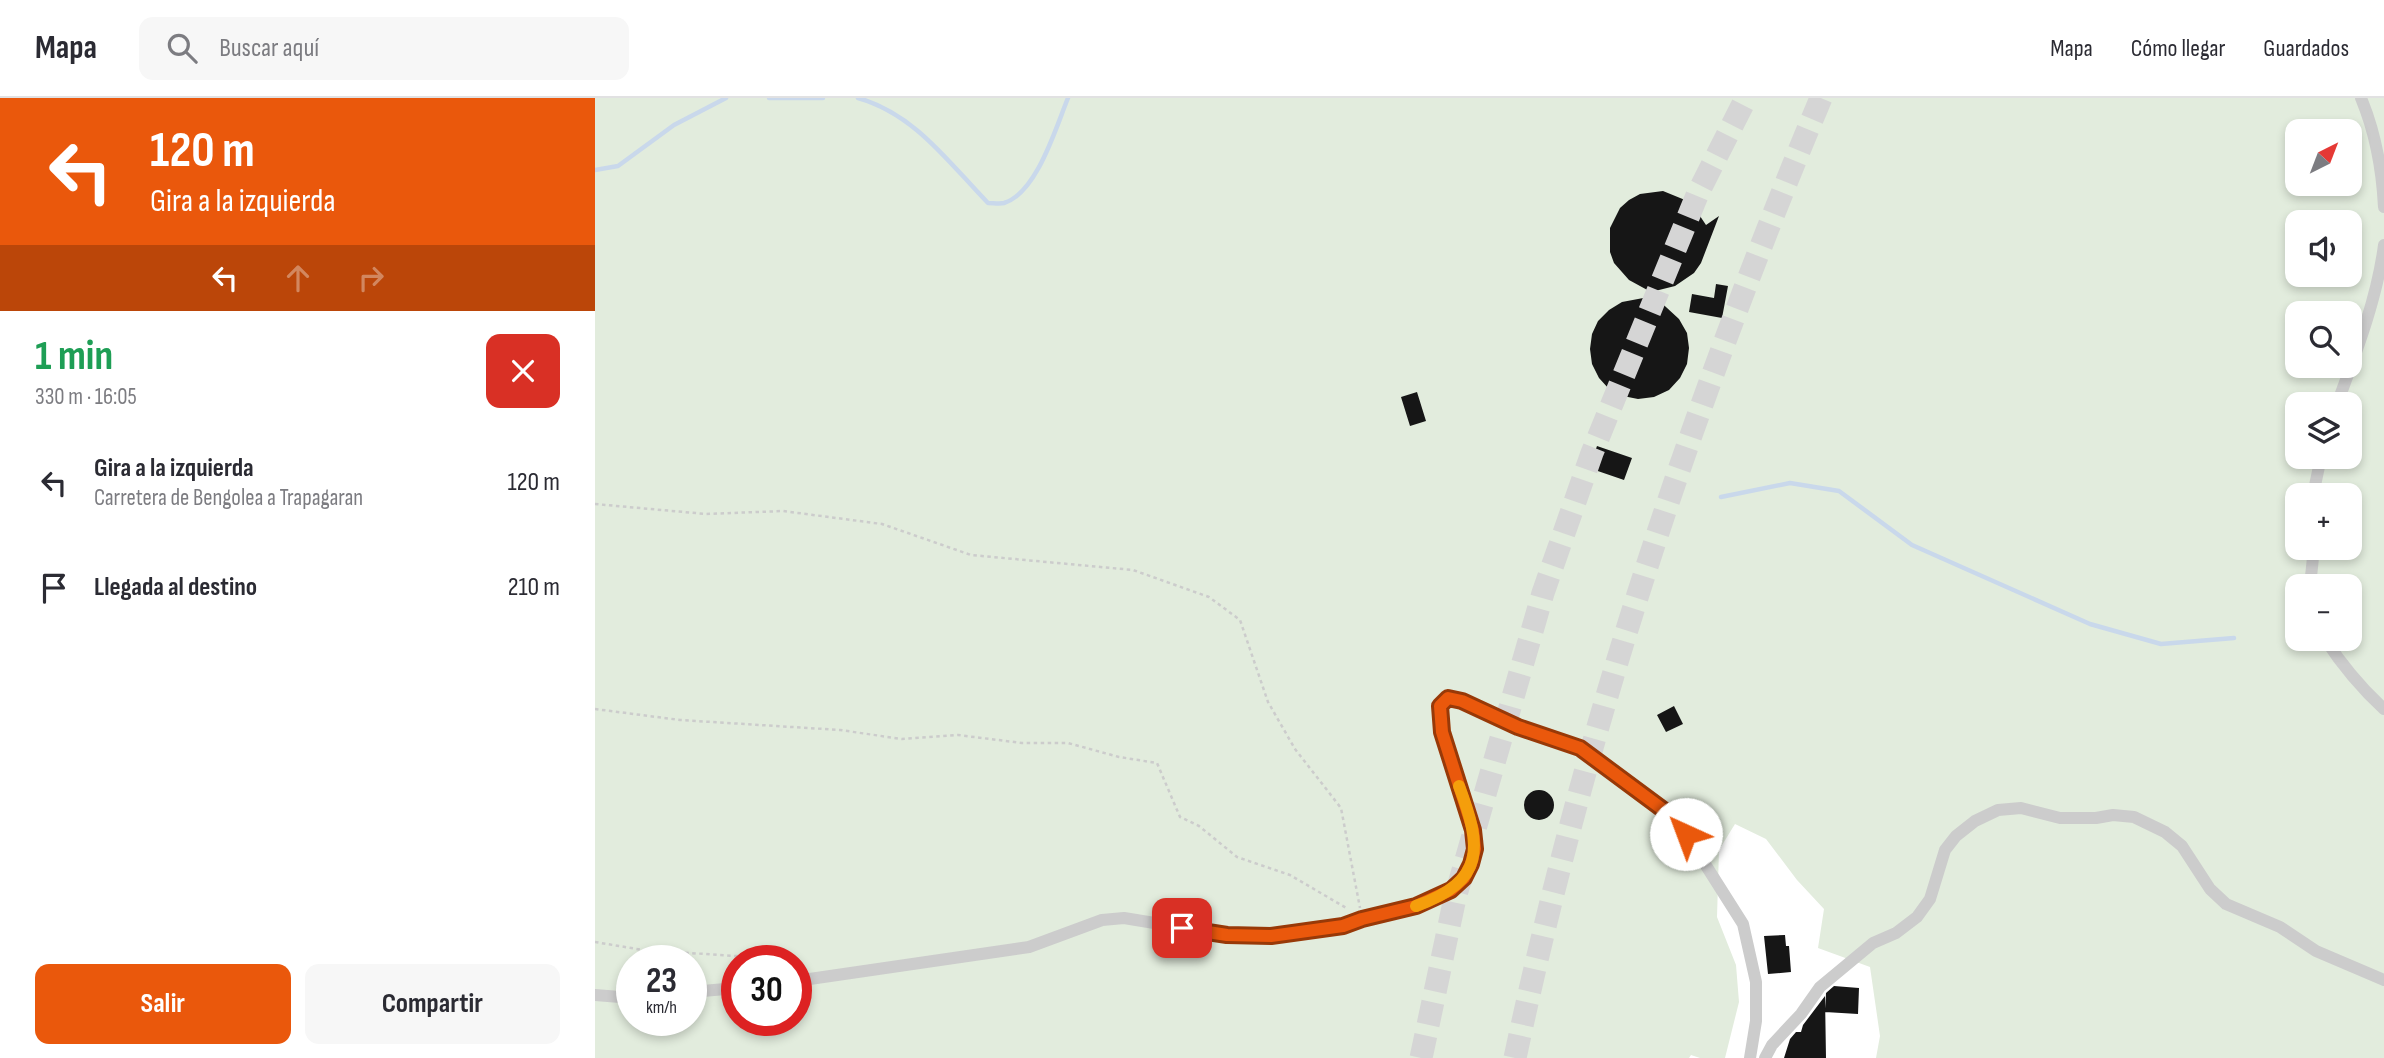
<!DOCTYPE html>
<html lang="es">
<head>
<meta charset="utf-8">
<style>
  body { margin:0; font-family:"Sofia Sans Condensed",sans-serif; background:#f7f7f7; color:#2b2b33; height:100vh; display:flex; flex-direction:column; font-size:26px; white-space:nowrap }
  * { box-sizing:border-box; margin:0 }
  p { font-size:23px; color:#7c7c81 }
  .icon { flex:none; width:38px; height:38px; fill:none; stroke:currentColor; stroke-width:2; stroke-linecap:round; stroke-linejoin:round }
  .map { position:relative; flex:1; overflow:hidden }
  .drawer { display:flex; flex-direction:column; background:#fff; width:595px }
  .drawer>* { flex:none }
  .banner { background:#ea580c; color:#fff; overflow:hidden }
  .needle { width:46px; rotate:42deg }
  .buttons { position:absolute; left:1690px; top:21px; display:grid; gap:14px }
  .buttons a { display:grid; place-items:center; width:77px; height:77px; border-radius:14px; background:#fff; box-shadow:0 4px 10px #0003; font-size:35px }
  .speed { position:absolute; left:21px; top:847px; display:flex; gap:14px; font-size:35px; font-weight:700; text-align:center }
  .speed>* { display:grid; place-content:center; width:91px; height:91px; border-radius:50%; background:#fff; box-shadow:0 4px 10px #0003; line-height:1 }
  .speed small { font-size:18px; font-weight:400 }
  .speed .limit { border:10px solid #d22; background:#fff; color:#111 }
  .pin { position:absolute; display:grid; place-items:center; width:60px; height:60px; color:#fff; margin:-30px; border-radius:14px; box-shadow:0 4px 10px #0006 }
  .me { position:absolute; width:77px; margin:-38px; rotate:317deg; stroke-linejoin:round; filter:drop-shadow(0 0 5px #0008) }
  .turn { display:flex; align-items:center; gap:24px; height:147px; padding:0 35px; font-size:32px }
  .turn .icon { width:91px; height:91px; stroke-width:2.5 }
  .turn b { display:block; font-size:49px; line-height:60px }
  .lanes { display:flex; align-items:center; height:66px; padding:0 35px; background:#0003; justify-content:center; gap:35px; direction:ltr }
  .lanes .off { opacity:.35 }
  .round { display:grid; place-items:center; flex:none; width:74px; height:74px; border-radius:14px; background:#f7f7f7 }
  .summary { display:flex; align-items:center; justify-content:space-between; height:119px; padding:0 35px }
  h1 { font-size:42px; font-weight:700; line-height:52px; color:#1e9e55 }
  .cta { display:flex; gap:14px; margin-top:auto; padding:14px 35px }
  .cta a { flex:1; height:80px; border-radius:14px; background:#ea580c; color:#fff; font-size:28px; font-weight:700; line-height:80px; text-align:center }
  .cta a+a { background:#f7f7f7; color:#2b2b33 }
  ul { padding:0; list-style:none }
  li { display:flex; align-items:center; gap:21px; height:105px; padding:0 35px }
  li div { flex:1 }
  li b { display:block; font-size:26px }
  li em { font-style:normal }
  header { display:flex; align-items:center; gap:42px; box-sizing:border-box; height:98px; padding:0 35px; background:#fff; border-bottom:2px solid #e1e1e2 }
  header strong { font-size:33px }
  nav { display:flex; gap:38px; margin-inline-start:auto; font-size:24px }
  .search { width:490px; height:63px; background:#f7f7f7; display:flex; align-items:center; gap:18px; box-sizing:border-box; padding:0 24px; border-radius:14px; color:#7c7c81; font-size:26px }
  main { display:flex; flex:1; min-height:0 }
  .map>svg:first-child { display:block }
  .green { fill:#e2ecdd; fill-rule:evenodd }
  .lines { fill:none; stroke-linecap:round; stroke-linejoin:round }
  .stream { stroke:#c9d8eb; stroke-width:4.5 }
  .building { fill:#161616 }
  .highway-tunnel { stroke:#d5d5d5; stroke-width:23; stroke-dasharray:23 11; stroke-linecap:butt }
  .path { stroke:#ccc; stroke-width:2.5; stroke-dasharray:3.5 3.5; stroke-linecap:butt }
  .street { stroke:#ccc; stroke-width:12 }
  .route-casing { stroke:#983908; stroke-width:18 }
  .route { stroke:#ea580c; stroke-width:12 }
  .slow { stroke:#f59e0b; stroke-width:12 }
</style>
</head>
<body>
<header>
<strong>Mapa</strong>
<div class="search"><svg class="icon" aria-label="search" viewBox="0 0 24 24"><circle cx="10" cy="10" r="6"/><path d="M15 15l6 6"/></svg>Buscar aquí</div>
<nav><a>Mapa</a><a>Cómo llegar</a><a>Guardados</a></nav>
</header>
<main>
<section class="drawer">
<div class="banner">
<div class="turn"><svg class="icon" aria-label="left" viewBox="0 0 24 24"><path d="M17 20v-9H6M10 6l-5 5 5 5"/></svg><div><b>120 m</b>Gira a la izquierda</div></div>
<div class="lanes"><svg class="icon" aria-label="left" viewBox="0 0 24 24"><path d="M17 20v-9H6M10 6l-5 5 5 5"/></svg><svg class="icon off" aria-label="ahead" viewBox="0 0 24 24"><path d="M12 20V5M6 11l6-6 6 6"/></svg><svg class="icon off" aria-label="right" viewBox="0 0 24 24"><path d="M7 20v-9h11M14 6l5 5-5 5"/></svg></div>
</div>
<div class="summary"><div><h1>1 min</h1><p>330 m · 16:05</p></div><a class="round" style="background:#d93025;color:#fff"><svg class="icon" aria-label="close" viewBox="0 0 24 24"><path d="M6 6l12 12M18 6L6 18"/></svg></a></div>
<ul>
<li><svg class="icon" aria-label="left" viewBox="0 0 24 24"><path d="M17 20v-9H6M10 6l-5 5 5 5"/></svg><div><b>Gira a la izquierda</b><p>Carretera de Bengolea a Trapagaran</p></div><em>120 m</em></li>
<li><svg class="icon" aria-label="arrive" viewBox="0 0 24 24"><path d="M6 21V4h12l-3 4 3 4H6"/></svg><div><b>Llegada al destino</b></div><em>210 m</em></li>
</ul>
<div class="cta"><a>Salir</a><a>Compartir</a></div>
</section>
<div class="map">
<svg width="1789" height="960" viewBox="0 0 1789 960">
  <rect width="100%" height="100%" fill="#fff"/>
  <path class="green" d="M0 0H1789V960H1281L1285 938 1275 869 1223 850 1229 811 1202 782 1171 741 1140 726 1124 752 1122 819 1141 867 1144 904 1130 960H1105L1096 957 1094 960H0ZM1703 33H1755V86H1703ZM1703 124H1755V177H1703ZM1703 215H1755V268H1703ZM1703 306H1755V359H1703ZM1703 397H1755V450H1703ZM1703 488H1755V541H1703ZM37 863H96V922H37ZM142 863H201V922H142Z"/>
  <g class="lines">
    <path class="stream" d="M174 0H228
      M263 0C320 16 354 65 393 105 398 105 405 106 409 105 442 95 461 29 473 0
      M0 72 23 68 79 27 131 0
      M1126 399 1195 385 1244 393 1317 447 1495 526 1566 546 1639 540"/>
  </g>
  <path class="building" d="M1068 93 1090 102 1099 109 1111 127 1124 118 1106 165 1099 175 1080 188 1056 194 1034 182 1019 165 1015 154V130L1025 110 1034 102 1045 96Z
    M1121 186 1133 188 1127 220 1094 214 1097 196 1119 200Z
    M1059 198 1084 221 1092 235 1094 250 1092 266 1085 280 1074 292 1059 299 1043 301 1028 298 1014 291 1004 280 997 266 995 251 997 236 1003 223 1014 212 1027 204Z
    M822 294 831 323 815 328 806 299Z
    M1002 348 1037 360 1029 382 994 370Z
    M1079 608 1088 626 1071 634 1062 617Z
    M929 707a15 15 0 1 1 30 0a15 15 0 1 1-30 0Z
    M1190 837 1191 848H1194L1196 874 1173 876 1169 838Z
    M1239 888 1264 890 1263 916 1230 914 1231 895Z
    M1230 898 1231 960H1189L1195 941 1201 934H1206L1208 927Z"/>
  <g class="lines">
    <path class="highway-tunnel" d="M826 960 860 800 948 495 997 355 1103 95 1151 0
      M920 960C990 631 1096 310 1226 0"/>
    <path class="path" d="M0 406 111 416 188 413 287 426 376 457 538 472 614 499 645 522 673 604 700 651 746 710 765 810
      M0 611 85 622 245 632 307 641 363 637 427 645H473L524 659 562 665 585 719 604 728 642 759 695 777 753 811
      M0 844 48 852 172 860 183 863"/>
    <path class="street" d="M1766 0C1781 36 1787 70 1789 109
      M1742 306C1761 255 1782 201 1789 147
      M1718 397 1726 359
      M1715 488 1719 450
      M1730 541C1747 567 1766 590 1789 611
      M201 883 434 849 507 822 529 820 632 837H676L748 828 840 801 856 792 869 780 876 766 879 751 878 732 874 714 847 634 845 608 853 600 867 603 923 629 985 650 1074 716 1091 736 1148 826 1161 884V923L1155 960
      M96 894 142 890
      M0 897 37 900
      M1170 960 1177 947 1206 916 1225 889 1278 845 1301 835 1322 819 1335 801 1350 752 1361 738 1380 723 1403 712 1426 710 1465 720H1501L1518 717 1539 719 1570 734 1587 748 1615 791 1631 806 1685 829 1721 853 1789 882"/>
  </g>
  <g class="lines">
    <defs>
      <path id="route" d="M587 830 632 837 676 838 748 828 767 821 821 808 856 792 869 780 876 766 880 751 878 732 847 634 845 608 853 600 867 603 923 629 985 650 1074 716 1091 736"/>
    </defs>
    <use href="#route" class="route-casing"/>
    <use href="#route" class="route"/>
    <path class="slow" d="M821 808C891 783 887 749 864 688"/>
  </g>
</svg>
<div class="buttons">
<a><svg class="needle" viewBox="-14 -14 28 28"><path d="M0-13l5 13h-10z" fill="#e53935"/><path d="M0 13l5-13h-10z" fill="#7c7c81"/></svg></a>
<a><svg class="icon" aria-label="sound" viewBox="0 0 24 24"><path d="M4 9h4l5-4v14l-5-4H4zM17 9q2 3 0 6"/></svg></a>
<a><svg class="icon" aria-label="search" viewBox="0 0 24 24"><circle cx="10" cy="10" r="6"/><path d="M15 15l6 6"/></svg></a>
<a><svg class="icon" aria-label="layers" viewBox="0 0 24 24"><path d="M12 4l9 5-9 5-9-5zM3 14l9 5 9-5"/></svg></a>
<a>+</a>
<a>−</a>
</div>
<div class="speed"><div>23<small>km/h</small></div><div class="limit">30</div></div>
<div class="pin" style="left:587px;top:830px;background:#d93025"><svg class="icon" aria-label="arrive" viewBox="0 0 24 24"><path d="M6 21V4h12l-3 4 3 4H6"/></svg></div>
<svg class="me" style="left:1091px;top:736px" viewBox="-20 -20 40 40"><circle r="19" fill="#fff"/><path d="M0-13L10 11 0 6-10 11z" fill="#ea580c"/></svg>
</div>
</main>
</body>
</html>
